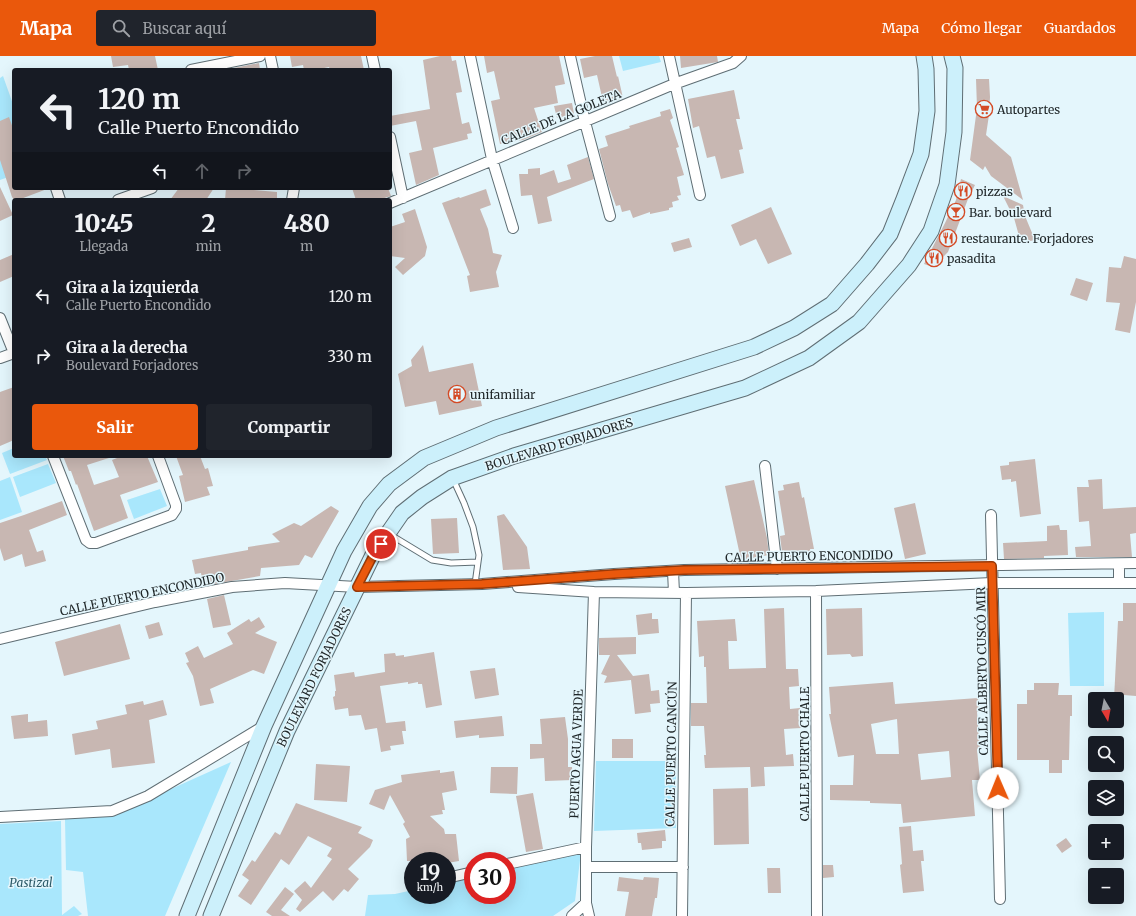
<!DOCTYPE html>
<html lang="es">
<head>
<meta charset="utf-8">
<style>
  body { margin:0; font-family:Merriweather,serif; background:#20242c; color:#f1f3f6; height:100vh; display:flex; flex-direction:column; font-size:15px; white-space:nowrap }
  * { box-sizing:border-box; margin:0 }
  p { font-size:13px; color:#9ea1a6 }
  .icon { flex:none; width:22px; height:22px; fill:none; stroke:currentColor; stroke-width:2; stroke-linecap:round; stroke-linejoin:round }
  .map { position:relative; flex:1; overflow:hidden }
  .details { position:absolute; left:12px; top:142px; width:380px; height:260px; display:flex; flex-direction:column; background:#171b24; border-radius:4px; box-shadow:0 4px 16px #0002 }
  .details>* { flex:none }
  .top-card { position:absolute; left:12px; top:12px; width:380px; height:122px; border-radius:4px; box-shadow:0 4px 16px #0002; background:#171b24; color:#f1f3f6; overflow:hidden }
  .needle { width:26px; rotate:170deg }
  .buttons { position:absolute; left:1088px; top:636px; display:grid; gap:8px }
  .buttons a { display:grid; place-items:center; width:36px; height:36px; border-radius:4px; background:#171b24; box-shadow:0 4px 16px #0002; font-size:20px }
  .speed { position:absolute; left:404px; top:796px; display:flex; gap:8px; font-size:20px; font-weight:700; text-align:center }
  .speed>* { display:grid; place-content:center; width:52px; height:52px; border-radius:50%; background:#171b24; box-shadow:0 4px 16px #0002; line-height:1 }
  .speed small { font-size:10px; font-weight:400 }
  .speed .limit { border:6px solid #d22; background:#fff; color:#111 }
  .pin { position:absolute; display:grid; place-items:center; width:34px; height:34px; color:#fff; margin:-17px; border:2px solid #fff; border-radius:50%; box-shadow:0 1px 4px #0007 }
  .me { position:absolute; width:44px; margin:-22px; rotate:359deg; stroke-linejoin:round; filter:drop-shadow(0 0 3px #0008) }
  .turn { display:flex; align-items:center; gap:14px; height:84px; padding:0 20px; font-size:18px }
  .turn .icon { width:52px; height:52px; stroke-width:2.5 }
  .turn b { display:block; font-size:28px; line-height:34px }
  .lanes { display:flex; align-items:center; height:38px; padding:0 20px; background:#0003; justify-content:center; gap:20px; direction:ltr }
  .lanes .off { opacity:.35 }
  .eta { display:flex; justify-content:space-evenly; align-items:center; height:68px; text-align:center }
  .eta b { font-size:24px; font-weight:800; line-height:28px }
  .primary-button { display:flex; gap:8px; margin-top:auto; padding:8px 20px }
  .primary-button a { flex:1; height:46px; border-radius:4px; background:#ea580c; color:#fff; font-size:16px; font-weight:800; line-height:46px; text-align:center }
  .primary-button a+a { background:#20242c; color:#f1f3f6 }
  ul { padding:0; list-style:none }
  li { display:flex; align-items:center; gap:12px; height:60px; padding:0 20px }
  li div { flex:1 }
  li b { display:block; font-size:15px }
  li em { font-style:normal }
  header { display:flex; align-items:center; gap:24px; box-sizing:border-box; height:56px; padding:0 20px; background:#ea580c; color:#fff }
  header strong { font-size:19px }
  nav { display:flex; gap:22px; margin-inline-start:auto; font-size:14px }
  .search { width:280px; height:36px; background:#20242c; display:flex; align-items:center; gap:10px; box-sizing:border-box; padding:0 14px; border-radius:4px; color:#9ea1a6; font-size:15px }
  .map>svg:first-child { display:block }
  .green { fill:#a9e7fc }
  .building { fill:#c8b7b2; fill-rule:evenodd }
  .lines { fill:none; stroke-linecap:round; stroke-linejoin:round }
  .lane-casing { stroke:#5f6e74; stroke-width:7 }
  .street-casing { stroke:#5f6e74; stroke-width:12 }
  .secondary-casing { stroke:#5f6e74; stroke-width:17 }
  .lane { stroke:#fff; stroke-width:5 }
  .street { stroke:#fff; stroke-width:10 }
  .secondary { stroke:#ccf0fb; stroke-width:15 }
  .route-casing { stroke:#983908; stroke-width:10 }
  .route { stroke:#ea580c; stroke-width:7 }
  .labels { text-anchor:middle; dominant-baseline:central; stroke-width:3; stroke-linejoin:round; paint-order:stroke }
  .poi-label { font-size:12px; fill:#1e2527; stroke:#e4f6fc; text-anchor:start }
  .street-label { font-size:12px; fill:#1e2527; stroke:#e4f6fc }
  .park-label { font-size:12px; font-style:italic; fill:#2c5a68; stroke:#e4f6fc }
</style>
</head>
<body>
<header>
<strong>Mapa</strong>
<div class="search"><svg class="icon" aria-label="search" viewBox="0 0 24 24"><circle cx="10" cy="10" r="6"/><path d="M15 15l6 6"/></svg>Buscar aquí</div>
<nav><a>Mapa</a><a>Cómo llegar</a><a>Guardados</a></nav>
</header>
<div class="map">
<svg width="1136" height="860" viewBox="0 0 1136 860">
  <rect width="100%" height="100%" fill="#e4f6fc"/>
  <path class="green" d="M619 0H659L661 6 623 15Z
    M3 20 14 51V119L0 124V22Z
    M14 392V400H45L47 404 10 418 2 397Z
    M48 408 56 427 20 441 13 421Z
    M10 421 22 456 0 464V425Z
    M160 433 167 450 134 463 127 444Z
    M1104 556V630H1070L1068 557Z
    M596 705H676V772L594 775Z
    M231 706 165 860H88L83 816 66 814 65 763 115 760 151 742Z
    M61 765 62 859 74 850 82 858 78 860H0V768Z
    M581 796 575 845 553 860H365L368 839 395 838 413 834V839H447V826L473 820V839H507V813Z"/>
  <path class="building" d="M111 0H155L158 14H129L128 9 113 11Z
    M290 0H361L364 14H330L329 11 315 14H304L303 9 292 11Z
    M440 0H451L452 5 456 4 462 36 456 37 462 68 469 66 472 77 467 78 468 83 433 92 439 119 416 129 409 97 422 94 416 65 390 70V60L430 53 423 4Z
    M484 0H559L565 28 555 30 558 47 534 52 542 76 523 84 500 88 491 45 500 43 494 15 487 17Z
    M595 0H612L617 21 618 20 623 42 604 50 597 19 584 22 580 3Z
    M680 0H717L718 6 681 12Z
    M259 7 260 14H224Z
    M976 23H989L990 41 989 59 986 79 1011 101 1023 144 991 120 985 110 983 114 970 104 977 52Z
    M734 34 740 63H736L743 93 739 94 744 117 721 123 715 100 707 102 699 70 693 72 688 43Z
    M572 47 574 58 557 62 554 50Z
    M670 53 673 62 670 64 679 91 676 92 684 119 677 121 681 139 677 140 679 144 672 146 673 151 669 152V154L650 158V156L633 162 630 154 622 156 620 149 616 150 608 128 599 93 608 90 605 80 630 72 629 70 661 60 660 56Z
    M9 61 14 75V132L47 133 18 144H14L12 141 0 104V65Z
    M588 101 594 123 547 141 552 165 538 168 532 139 521 140 519 118H528V113L540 112V119L554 114 558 127 571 123 567 109Z
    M961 123 975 129 968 143 948 196 933 211 924 208 945 167 956 144Z
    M0 131 13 159 0 165Z
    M179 132H214L206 144H170Z
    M226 132H255L254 134 277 136V144H225Z
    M352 132H388L391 140 378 144H356Z
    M486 133 491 149 480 153 488 173 493 197 502 199 496 216 499 231 470 236 467 220 470 219 442 147 459 141 460 142Z
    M1003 140 1023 149 1025 160 1035 184 1021 187 1014 162Z
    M771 151 792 198 768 208 756 183 740 190 731 169Z
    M415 153 427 191 425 200 403 219 395 211 405 202 390 200V171L405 166 402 158Z
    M689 182 692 191 674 196 671 187Z
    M14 198V220L0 226V204Z
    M1124 200 1136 203V246L1130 277 1115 274 1120 247 1106 246 1109 211 1121 212Z
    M1076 222 1093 227 1087 245 1070 239Z
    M423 289 429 316 473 307 482 350 439 359 436 345 405 351 398 318 412 310 411 304Z
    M14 331V384L0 390V336Z
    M63 400H109V402L87 409 94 429 119 421 112 404 122 400H147L158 426 120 439 128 462 94 475 77 428 76 429 71 415H69Z
    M176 400H200L205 413 208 412 213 430 207 431 210 439 185 446 179 420 183 419Z
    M1035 403 1041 458 1020 461 1016 425 1011 426V423L1002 424 1000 410 1009 409V406Z
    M1102 423 1103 453 1136 451V477L1130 478 1132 501H1076L1075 491 1091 490 1089 465 1079 466 1077 431H1089L1088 424Z
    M754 424 767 482 769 499 741 504 725 430Z
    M799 426 802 442 804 441 814 493H810L811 499 790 503 789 497 785 498V495L782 496 780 480 785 479 778 435 784 434 783 429Z
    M62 445 67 459 29 474 37 496 43 494 46 505 25 511 22 498 4 505 0 492V467L24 459Z
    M915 447 926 498 905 503 894 452Z
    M331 450 339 455 312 502 305 499 299 509 261 512 260 520 203 530 201 517 195 518 192 504 248 494V491L280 486 272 478 294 467 301 470Z
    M504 458 527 491 530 513 503 514 497 460Z
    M457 462 459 497 433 498 431 463Z
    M1059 469 1060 474H1067L1068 499 1044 500V502L1004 503 1003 487 1047 485V470Z
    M224 539 231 569 213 572 207 543Z
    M1123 547H1136V640L1124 639V643H1114L1118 565H1123Z
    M784 552 786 613H798L799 630 789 631 790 653 800 652 801 672 784 673 786 699 793 698 794 710 764 711 765 730 751 731 750 711 705 712 704 699H706L704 670H691V647H707L706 611H704V600L699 601 697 565 735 563 737 585H728L729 613 766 612 764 553Z
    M862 552 863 600 852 601 850 598 827 599 826 553Z
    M652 557V563H658L659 577 638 579 636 559Z
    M259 561 265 571 255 577 277 586 264 618 253 614 210 633 214 647 200 650 193 620 186 607 189 606 185 597 198 590 204 602 233 588 227 577 249 563 251 566Z
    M159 566 163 579 149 583 145 570Z
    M120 568 130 603 64 620 55 586Z
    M636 581V598L617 599 633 620 649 618 651 635 659 634 660 647 650 648 651 656 635 658 631 624 604 627 607 620 601 618 610 599H599V582Z
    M434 596 442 649 426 652 422 628H418V626L408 628V626L380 630 386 667 405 665 406 675H402L404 688 390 690 391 694 381 696 377 672 365 674 361 659 349 660 348 652 335 654 333 641 335 640V635H336L334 619 354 616 355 621 385 616 384 598 395 597 396 600 404 599V601Z
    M495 612 499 639 475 643 470 615Z
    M893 626 895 648 978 642 979 656H977L980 693H977L980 724H972L975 760 903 767 901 748 870 747V745L830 744V729H853L854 699 838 701 829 658H831L829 631ZM897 663 899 698H876L871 668ZM949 695 951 721 921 724 918 698Z
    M1034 627H1059L1058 639H1072V660H1070L1069 704H1062V717H1049V704H1017V648H1027V634H1034Z
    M163 644 167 659 149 664 155 707 112 712 110 693 75 699 72 678 98 673 96 665 127 658 125 649 143 645 144 649Z
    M28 658V666L47 664 48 680 14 683 11 660Z
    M502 660 504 680 479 682V679L456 682 454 665Z
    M565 661 568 683V711H572L573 724 545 725 544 702 530 703V688H542L540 663Z
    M612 683H633V702H612Z
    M316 708 350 710 347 746 314 744Z
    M491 711H518L517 738 490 737Z
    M440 714V717L454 715 457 734 442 737 445 754H442L443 758 430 760 444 773 445 778H456L459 805 447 807V805H407L406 783 410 781 403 768 405 766 390 739 384 754 369 748 375 734 402 726 401 719Z
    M748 732 749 788 714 789 713 733Z
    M533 737 543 793 526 796 516 740Z
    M296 747 362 771 358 777 373 784 370 791 348 813 359 823 348 836 344 833 333 845 323 835 300 856 296 853 302 844 294 835 305 825 311 832 332 803 327 800 332 792 308 780 289 809 281 803 251 849 238 840 249 824 242 819 252 804 255 806 275 776 280 779Z
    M911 770 913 795 923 794 924 805H921L924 835 903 837 900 809 902 808 899 771Z
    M665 774 666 785H662V792L642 794 641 787H638L637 777Z
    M1066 782 1072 790 1062 797 1056 789Z
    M823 809H833L834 821 823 822Z
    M767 812H780L781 837H768Z
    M619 821 643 824 644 821 659 822 657 842H655L652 860H625L629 836 617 835Z
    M285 831 294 838 281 854 290 860H272L266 856Z"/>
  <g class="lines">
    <defs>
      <path id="lane" d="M453 423 464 447 473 471 479 499 475 528
        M389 478 432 504 451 507 478 506"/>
      <path id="street" d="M270 0 273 14
        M372 0 375 14
        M470 0 492 103 513 172
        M570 0 585 66 610 160
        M669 0 700 139
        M191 14 260 0
        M390 81 403 142
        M56 132 60 144
        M118 144 152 132
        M292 144 294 132
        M390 147 674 28 733 7 741 0
        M0 262 14 297
        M0 302 14 297
        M53 400 86 484 90 487H96L172 459 176 453V449L158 400
        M765 410 777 513
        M991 459 1000 843
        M673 515 674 537
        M1119 527V508
        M518 531 594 536 686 537 816 535 992 527H1136
        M816 535 817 860
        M0 583 155 546 232 531 285 527 357 531 482 528 614 518 684 514 1136 507
        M0 761 112 755 148 740 264 670
        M507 808 586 791
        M586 811H683
        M447 822 473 816
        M572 860 586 847
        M589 860 586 847V791L594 536
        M682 860 686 537"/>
      <path id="secondary" d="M187 860 264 670 344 495 370 450 389 428 424 402 496 372 754 291 794 272 832 248 867 208 890 178 904 143 921 98 927 55 926 13 924 0
        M211 860 287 675 373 499 402 457 422 441 452 422 514 400 745 332 809 302 859 266 909 209 931 175 947 129 954 76 955 12 952 0"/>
    </defs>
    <use href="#lane" class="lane-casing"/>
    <use href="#street" class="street-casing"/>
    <use href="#secondary" class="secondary-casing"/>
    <use href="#lane" class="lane"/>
    <use href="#street" class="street"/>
    <use href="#secondary" class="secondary"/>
  </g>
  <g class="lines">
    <defs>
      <path id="route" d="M381 488 373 500 357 531 482 528 614 518 684 514 992 510 998 732"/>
    </defs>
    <use href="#route" class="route-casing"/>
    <use href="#route" class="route"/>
  </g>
  <defs>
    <symbol id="supermarket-ring" viewBox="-11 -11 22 22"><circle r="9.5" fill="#e4f6fc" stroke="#d44b26" stroke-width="1.5"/><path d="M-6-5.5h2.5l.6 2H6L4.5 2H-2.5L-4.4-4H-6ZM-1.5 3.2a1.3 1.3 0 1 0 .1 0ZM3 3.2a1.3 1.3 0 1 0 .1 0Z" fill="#d44b26"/></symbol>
    <symbol id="restaurant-ring" viewBox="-11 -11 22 22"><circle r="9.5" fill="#e4f6fc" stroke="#d44b26" stroke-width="1.5"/><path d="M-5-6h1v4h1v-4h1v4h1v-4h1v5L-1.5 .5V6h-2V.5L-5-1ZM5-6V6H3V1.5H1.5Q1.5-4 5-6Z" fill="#d44b26"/></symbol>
    <symbol id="bar-ring" viewBox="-11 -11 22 22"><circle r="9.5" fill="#e4f6fc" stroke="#d44b26" stroke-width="1.5"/><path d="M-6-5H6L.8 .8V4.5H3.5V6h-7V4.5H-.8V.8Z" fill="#d44b26"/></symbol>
    <symbol id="building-ring" viewBox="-11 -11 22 22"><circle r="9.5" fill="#e4f6fc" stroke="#d44b26" stroke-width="1.5"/><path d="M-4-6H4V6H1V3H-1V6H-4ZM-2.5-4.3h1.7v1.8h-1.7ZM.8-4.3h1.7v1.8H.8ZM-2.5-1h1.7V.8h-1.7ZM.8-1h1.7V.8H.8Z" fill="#d44b26"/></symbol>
  </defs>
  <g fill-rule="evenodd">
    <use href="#supermarket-ring" x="974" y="43" width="20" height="20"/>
    <use href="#restaurant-ring" x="953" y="125" width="20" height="20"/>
    <use href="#bar-ring" x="946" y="146" width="20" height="20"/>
    <use href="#restaurant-ring" x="938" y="172" width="20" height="20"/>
    <use href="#restaurant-ring" x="924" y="192" width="20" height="20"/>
    <use href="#building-ring" x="447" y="328" width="20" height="20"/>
  </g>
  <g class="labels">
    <g class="poi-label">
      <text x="997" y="53">Autopartes</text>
      <text x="976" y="135">pizzas</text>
      <text x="969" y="156">Bar. boulevard</text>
      <text x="961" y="182">restaurante. Forjadores</text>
      <text x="947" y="202">pasadita</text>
      <text x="470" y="338">unifamiliar</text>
    </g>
    <g class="street-label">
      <text transform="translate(561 61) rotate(-22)">CALLE DE LA GOLETA</text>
      <text transform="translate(559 388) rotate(-17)">BOULEVARD FORJADORES</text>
      <text transform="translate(809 500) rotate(-1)">CALLE PUERTO ENCONDIDO</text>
      <text transform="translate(142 538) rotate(-12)">CALLE PUERTO ENCONDIDO</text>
      <text transform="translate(982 615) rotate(-91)">CALLE ALBERTO CUSCÓ MIR</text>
      <text transform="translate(314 621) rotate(-64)">BOULEVARD FORJADORES</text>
      <text transform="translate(576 698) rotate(-88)">PUERTO AGUA VERDE</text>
      <text transform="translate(671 698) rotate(-89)">CALLE PUERTO CANCÚN</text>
      <text transform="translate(804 698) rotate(-90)">CALLE PUERTO CHALE</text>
    </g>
    <g class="park-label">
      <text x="31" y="826">Pastizal</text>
    </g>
  </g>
</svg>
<div class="buttons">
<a><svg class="needle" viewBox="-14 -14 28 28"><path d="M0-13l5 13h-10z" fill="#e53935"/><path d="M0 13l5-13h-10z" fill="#9ea1a6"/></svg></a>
<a><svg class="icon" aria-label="search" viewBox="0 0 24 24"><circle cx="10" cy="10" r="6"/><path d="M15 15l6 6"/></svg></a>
<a><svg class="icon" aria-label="layers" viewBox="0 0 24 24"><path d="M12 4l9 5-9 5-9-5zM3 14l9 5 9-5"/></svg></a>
<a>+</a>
<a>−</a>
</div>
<div class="speed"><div>19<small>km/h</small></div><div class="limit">30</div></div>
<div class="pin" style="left:381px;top:488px;background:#d93025"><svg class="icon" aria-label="arrive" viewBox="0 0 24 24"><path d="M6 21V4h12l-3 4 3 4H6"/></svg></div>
<svg class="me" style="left:998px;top:732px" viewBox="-20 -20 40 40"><circle r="19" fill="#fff"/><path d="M0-13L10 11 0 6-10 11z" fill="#ea580c"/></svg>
<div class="top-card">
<div class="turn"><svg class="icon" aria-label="left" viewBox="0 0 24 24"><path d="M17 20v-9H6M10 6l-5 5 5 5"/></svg><div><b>120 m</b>Calle Puerto Encondido</div></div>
<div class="lanes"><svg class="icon" aria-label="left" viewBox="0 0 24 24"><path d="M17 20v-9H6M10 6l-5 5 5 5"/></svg><svg class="icon off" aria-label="ahead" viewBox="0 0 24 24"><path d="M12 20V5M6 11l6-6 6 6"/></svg><svg class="icon off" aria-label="right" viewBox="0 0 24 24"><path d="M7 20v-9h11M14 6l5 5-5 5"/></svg></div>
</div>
<section class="details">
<div class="eta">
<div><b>10:45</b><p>Llegada</p></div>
<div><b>2</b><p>min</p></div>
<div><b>480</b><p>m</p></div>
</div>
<ul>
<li><svg class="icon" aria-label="left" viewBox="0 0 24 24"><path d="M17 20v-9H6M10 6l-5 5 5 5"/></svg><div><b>Gira a la izquierda</b><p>Calle Puerto Encondido</p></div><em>120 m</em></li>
<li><svg class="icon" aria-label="right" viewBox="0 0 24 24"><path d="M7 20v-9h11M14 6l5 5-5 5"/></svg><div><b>Gira a la derecha</b><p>Boulevard Forjadores</p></div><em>330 m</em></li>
</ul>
<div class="primary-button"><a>Salir</a><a>Compartir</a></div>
</section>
</div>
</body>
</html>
